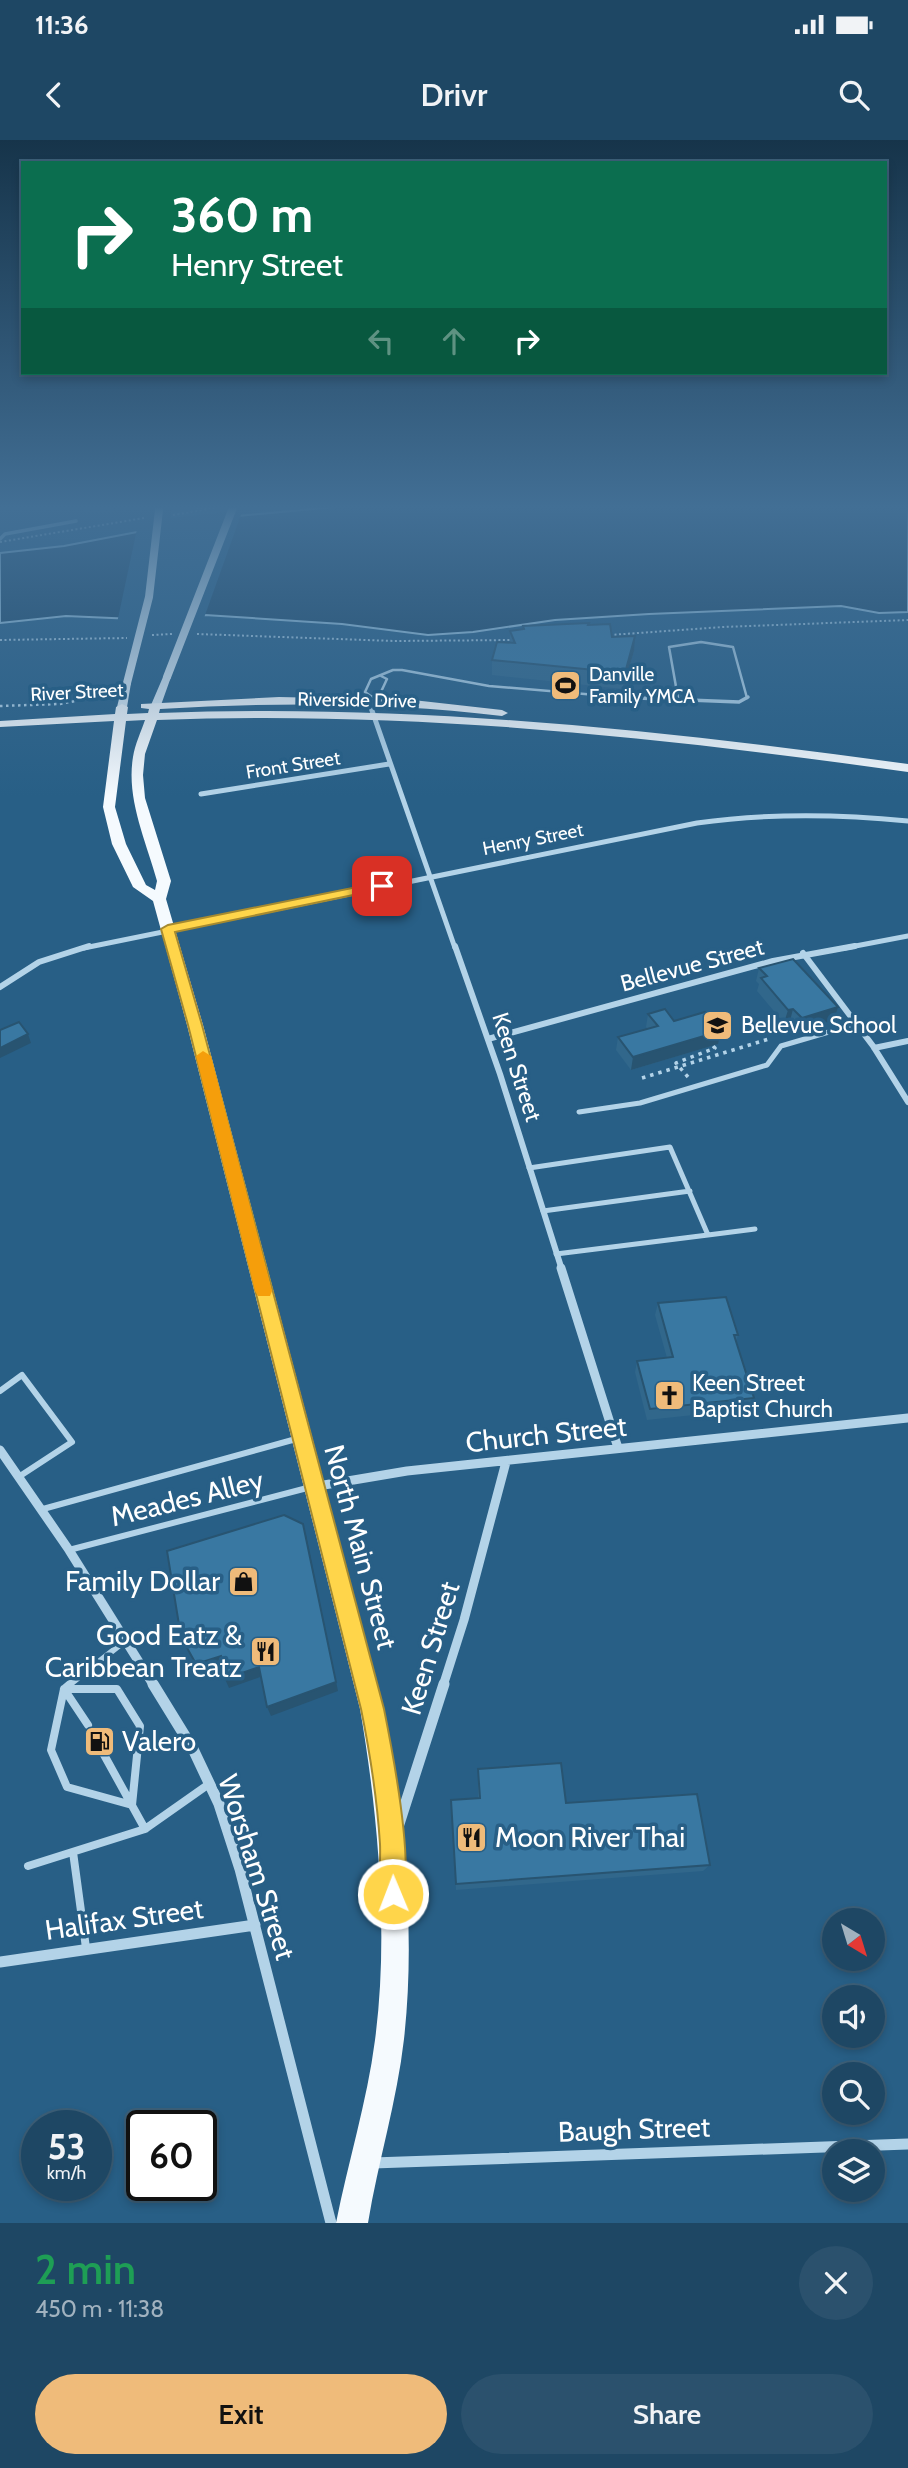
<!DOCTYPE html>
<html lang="en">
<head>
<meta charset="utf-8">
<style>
  body { margin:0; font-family:Cabin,sans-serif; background:#2b516d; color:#f1f3f6; height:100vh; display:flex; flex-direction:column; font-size:26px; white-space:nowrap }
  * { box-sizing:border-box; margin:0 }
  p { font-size:23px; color:#a1b2bf }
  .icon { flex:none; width:38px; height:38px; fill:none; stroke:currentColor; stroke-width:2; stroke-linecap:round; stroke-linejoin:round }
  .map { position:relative; height:2083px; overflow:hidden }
  .side { display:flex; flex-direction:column; background:#1e4764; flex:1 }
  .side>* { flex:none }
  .guide { position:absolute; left:21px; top:21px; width:866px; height:214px; border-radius:0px; box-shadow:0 4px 10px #0003,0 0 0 2px #3c5f78; background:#0b6e4f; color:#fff; overflow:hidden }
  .needle { width:46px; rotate:142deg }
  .controls { position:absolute; left:822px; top:1768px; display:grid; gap:14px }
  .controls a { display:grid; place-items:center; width:63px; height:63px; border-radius:50%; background:#1e4764; box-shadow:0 4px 10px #0003,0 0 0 2px #3c5f78; font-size:35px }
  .speed { position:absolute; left:21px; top:1970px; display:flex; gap:14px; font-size:35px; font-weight:700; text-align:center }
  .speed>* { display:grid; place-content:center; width:91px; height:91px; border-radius:50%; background:#1e4764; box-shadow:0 4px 10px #0003,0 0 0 2px #3c5f78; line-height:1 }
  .speed small { font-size:18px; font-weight:400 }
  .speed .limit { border:4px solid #111; border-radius:10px; background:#fff; color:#111 }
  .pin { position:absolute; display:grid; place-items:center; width:60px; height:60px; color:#fff; margin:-30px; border-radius:14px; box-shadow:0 4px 10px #0006 }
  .me { position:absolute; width:77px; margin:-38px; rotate:359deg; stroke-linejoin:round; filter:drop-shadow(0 0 5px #0008) }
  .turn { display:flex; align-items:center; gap:24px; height:147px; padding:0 35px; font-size:32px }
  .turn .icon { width:91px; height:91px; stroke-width:2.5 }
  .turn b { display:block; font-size:49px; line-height:60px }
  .lanes { display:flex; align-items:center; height:66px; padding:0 35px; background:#0003; justify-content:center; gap:35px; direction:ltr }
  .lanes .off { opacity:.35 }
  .round { display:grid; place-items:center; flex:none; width:74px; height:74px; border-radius:37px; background:#2b516d }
  .summary { display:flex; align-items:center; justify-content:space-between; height:119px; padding:0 35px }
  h1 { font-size:42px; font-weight:600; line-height:52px; color:#1e9e55 }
  .cta { display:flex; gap:14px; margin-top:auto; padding:14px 35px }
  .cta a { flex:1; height:80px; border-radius:42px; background:#efbb7a; color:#111; font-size:28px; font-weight:600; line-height:80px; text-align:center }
  .cta a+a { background:#2b516d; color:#f1f3f6 }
  .status { display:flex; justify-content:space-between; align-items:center; height:49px; padding:0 35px; background:#1e4764; direction:ltr }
  .status svg { height:19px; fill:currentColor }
  header { display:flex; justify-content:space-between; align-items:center; height:91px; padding:0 35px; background:#1e4764; font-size:32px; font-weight:600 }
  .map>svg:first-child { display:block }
  .green { fill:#33739d }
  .water { fill:#1d4766; stroke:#a8d0e8; stroke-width:2 }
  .pier { fill:#285f86 }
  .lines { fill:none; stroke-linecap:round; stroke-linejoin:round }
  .stream { stroke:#a8d0e8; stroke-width:3.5 }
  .path-far2 { stroke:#b3d3e8; stroke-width:2; stroke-dasharray:2 2.5; stroke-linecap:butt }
  .path-far1 { stroke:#b3d3e8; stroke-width:2.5; stroke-dasharray:2.5 3.5; stroke-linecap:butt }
  .path { stroke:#b3d3e8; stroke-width:3.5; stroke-dasharray:3.5 5; stroke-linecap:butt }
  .service-far4 { stroke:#b3d3e8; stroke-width:2.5 }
  .service-far3 { stroke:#b3d3e8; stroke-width:3.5 }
  .service-far2 { stroke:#b3d3e8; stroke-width:5 }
  .service-far1 { stroke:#b3d3e8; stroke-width:6 }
  .service { stroke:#b3d3e8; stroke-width:8 }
  .minor-far3 { stroke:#b3d3e8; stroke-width:5 }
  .minor-far2 { stroke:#b3d3e8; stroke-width:6 }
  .minor-far1 { stroke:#b3d3e8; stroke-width:9 }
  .minor { stroke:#b3d3e8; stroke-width:11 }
  .secondary { fill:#ddecf7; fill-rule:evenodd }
  .primary { fill:#f5fafe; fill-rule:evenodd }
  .secondary-bridge { stroke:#ddecf7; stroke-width:8 }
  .wall { fill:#31678b }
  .shaded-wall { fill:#285471 }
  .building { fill:#3978a2; stroke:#285471; stroke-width:2 }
  .route { fill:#ffd54a; stroke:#a68a30; stroke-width:2 }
  .slow { fill:#f59e0b }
  .labels { text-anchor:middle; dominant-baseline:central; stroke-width:7; stroke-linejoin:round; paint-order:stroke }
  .far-poi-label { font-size:19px; fill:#fff; stroke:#285f86; text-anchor:start }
  .far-street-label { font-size:19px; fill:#fff; stroke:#285f86 }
  .street-label { font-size:23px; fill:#fff; stroke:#285f86 }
  .poi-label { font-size:23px; fill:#fff; stroke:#285f86; text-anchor:start }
  .near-street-label { font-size:28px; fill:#fff; stroke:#285f86 }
  .near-poi-label { font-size:28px; fill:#fff; stroke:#285f86; text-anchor:end }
</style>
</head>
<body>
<div class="status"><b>11:36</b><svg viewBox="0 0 49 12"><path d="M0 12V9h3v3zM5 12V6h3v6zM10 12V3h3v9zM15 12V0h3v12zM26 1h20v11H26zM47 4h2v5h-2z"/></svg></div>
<header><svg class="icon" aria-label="back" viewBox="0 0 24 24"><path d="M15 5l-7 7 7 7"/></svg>Drivr<svg class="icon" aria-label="search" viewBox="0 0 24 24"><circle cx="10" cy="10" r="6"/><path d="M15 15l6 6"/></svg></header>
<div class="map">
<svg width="908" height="2083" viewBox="0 0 908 2083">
  <rect width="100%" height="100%" fill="#285f86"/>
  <path class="green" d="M171 365H229L226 372 171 378Z"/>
  <path class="water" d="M356 365H908V472L879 473 841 466 649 474 555 480 473 492 428 495 342 484 205 475 157 480 66 476 0 483V413L64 406 205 379Z"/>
  <path class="pier" d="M242 372 204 478 157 483H117L137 389 204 375Z"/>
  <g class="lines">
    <path class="stream" d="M0 399 5 394 76 381"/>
    <path class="path-far2" d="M180 365H193
      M173 375 214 368H197L203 365
      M0 402 144 378
      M197 494 394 501 515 500
      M152 495 172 494
      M610 495 723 487 908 480
      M0 500 127 498
      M90 558 113 546"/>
    <path class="path-far1" d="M0 566 60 564 95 557"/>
    <path class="path" d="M688 937 676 923 715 908 713 906
      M642 938 772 898"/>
    <path class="service-far4" d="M371 557 380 554 387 539 381 536
      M372 557 365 552 371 539 393 530H402L489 546 632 558
      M678 558 669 507 701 502 733 507 747 558"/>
    <path class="service-far3" d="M612 557 739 562 748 557
      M677 557 678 560"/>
    <path class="service-far2" d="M579 972 640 963 767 925 781 906 856 884
      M529 1028 670 1007 708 1095 556 1114
      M543 1071 690 1051
      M708 1095 755 1089"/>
    <path class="service-far1" d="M0 1251 22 1235 72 1302 20 1336
      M43 1369 296 1299
      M69 1410 311 1347
      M68 1546 125 1501"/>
    <path class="service" d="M70 1544 64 1549 88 1585
      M64 1549H117L140 1586 132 1665 67 1647 51 1610Z
      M103 1613 145 1689 209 1644
      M73 1712 86 1808
      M28 1726 145 1689"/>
    <path class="minor-far3" d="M369 562 455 808
      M201 654 389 624
      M84 808 697 683C768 673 837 674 908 681
      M845 808 908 796"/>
    <path class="minor-far2" d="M455 806 500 934 562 1130
      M803 813 873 906 908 962
      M0 847 39 822 89 806
      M488 899 773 821 855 806
      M874 908 908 901"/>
    <path class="minor-far1" d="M561 1128 618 1308
      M0 1310 69 1410 154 1546
      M318 1346 407 1331 908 1278
      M443 1546 464 1480 506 1322"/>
    <path class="minor" d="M153 1544 193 1609 219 1664 240 1729 331 2083
      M398 1687 444 1544
      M0 1822 255 1785
      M373 2023 908 2004"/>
    <path class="secondary" d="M167 534 171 537 161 565 153 567 151 565 163 537Z
      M127 540 131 543 127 567 122 570 117 567 123 543Z"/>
    <path class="primary" d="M279 557 413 560 502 570 508 573 502 576C388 562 275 562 160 569L159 573C410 563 660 590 908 624V632C659 597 408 570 157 580L145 614 143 635 145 658 171 741 166 759 203 885 384 1569C404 1674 416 1793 404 1899 397 1961 378 2022 368 2083H336C348 2022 367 1962 375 1900 389 1795 378 1673 360 1569L187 885 153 761 133 747 112 704 103 667 114 581 0 587V581L115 574 116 567 122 564 128 567 127 574 148 573 149 569 141 568V564ZM145 580C141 592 135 604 133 617 126 659 146 701 157 741L155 750 146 745 126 704 115 667 126 581Z"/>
    <path class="secondary-bridge" d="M167 537 234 365
      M127 543 149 457 159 370"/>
  </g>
  <path class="wall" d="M75 365H117L115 373H86L85 368H76Z
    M589 485 612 497 634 511 623 549 492 535V520L510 503V491L523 489V486Z
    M759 828 834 880 798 891 790 881 784 883 757 851 759 844 756 841Z
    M648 874 674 881 718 904 631 930 616 910 618 897 648 889 646 887Z
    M658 1163 738 1195 736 1201 754 1258 749 1269 647 1280 635 1232 637 1221 667 1218 655 1175Z
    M478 1629 566 1663 710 1725 703 1731 456 1750 451 1660 478 1658Z"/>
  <path class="shaded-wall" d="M113 365H117L115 373Z
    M635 496 634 511 623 549 625 533Z
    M838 867 834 880 798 891 802 878Z
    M793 869 790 881 784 883 788 870Z
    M721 891 718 904 631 930 633 917Z
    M28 894 31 903 0 918V908Z
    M306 1395 338 1551 271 1576 267 1567Z
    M221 1516 225 1525 202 1533 196 1524Z
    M259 1527 263 1536 229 1548 225 1539Z"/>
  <path class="building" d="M589 483 588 485 610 484 612 497 635 496 625 533 492 520 497 502 515 503 510 491 524 489 523 486Z
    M793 819 838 867 802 878 793 869 788 870 761 838 767 836 759 828Z
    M665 869 674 881 705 872 721 891 633 917 618 897 658 886 648 874Z
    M19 882 28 894 0 908V890Z
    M726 1157 738 1195H734L754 1258 650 1269 637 1221 673 1217 658 1163Z
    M284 1375 303 1384 336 1542 267 1567 259 1527 225 1539 221 1516 196 1524 181 1497 167 1411Z
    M561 1623 566 1663 697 1654 710 1725 456 1744 451 1660 480 1658 478 1629Z"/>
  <linearGradient id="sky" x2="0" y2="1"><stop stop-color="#16344a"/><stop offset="0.56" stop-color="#426f95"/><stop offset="1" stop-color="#426f95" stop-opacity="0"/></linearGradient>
  <rect width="908" height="656" fill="url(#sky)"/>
  <path class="route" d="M382 742 388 746 387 748 175 792 202 885 384 1569C392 1609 416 1728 401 1763L393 1766 384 1763C377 1745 381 1723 380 1704 377 1658 370 1613 361 1569L188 885 161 789 168 785Z"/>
  <path class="slow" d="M203 911 211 916 272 1151 270 1156H258L255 1151 196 916Z"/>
  <defs>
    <symbol id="stadium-square" viewBox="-11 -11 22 22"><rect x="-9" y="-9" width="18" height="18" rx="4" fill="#efbb7a" stroke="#285f86"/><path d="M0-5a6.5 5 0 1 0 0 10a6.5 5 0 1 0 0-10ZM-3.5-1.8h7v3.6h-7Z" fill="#111"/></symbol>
    <symbol id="school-square" viewBox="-11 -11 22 22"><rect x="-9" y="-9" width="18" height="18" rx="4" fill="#efbb7a" stroke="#285f86"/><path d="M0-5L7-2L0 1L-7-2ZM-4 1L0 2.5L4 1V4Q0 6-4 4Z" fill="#111"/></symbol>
    <symbol id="church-square" viewBox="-11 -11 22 22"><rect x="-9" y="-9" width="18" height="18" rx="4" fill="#efbb7a" stroke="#285f86"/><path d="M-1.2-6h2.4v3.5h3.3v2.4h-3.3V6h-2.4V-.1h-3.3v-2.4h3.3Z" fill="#111"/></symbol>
    <symbol id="shop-square" viewBox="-11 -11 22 22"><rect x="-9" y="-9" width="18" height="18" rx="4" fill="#efbb7a" stroke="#285f86"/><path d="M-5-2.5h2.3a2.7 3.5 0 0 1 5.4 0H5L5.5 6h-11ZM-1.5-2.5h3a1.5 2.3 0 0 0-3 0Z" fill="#111"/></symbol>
    <symbol id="restaurant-square" viewBox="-11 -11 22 22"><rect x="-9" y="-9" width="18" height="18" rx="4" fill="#efbb7a" stroke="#285f86"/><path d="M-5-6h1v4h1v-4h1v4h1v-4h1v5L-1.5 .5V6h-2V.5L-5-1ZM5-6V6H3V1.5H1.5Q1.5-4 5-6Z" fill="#111"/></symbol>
    <symbol id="fuel-square" viewBox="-11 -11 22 22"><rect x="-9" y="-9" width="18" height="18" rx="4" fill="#efbb7a" stroke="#285f86"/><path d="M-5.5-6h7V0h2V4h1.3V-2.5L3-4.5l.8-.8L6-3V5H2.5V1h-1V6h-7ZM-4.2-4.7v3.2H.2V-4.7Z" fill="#111"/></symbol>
  </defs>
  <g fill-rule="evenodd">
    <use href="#stadium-square" x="548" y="528" width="35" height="35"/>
    <use href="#school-square" x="700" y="868" width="35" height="35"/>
    <use href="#church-square" x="652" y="1238" width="35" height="35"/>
    <use href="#shop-square" x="226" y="1424" width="35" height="35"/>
    <use href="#restaurant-square" x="248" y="1494" width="35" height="35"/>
    <use href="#fuel-square" x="82" y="1584" width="35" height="35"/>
    <use href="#restaurant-square" x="454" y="1680" width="35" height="35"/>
  </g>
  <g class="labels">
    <g class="far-poi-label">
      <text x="589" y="534">Danville<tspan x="589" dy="22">Family YMCA</tspan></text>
    </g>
    <g class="far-street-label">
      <text transform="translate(77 552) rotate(-3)">River Street</text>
      <text transform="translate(357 560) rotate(1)">Riverside Drive</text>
      <text transform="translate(293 625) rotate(-9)">Front Street</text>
      <text transform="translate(533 699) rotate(-11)">Henry Street</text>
    </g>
    <g class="street-label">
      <text transform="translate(692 825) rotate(-15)">Bellevue Street</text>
      <text transform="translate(517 927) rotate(72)">Keen Street</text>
    </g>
    <g class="poi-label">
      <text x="741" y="885">Bellevue School</text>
      <text x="692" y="1243">Keen Street<tspan x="692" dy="26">Baptist Church</tspan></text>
    </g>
    <g class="near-street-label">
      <text transform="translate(546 1294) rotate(-6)">Church Street</text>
      <text transform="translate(187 1358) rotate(-14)">Meades Alley</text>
      <text transform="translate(361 1407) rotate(75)">North Main Street</text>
      <text transform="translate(430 1508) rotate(-73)">Keen Street</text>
      <text transform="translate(257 1727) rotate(72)">Worsham Street</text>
      <text transform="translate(124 1779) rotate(-8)">Halifax Street</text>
      <text transform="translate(634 1989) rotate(-2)">Baugh Street</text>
    </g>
    <g class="near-poi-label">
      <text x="220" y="1441">Family Dollar</text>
      <text x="242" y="1495">Good Eatz &amp;<tspan x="242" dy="32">Caribbean Treatz</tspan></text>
      <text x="122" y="1601" text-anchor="start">Valero</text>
      <text x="495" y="1697" text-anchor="start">Moon River Thai</text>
    </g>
  </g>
</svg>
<div class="controls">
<a><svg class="needle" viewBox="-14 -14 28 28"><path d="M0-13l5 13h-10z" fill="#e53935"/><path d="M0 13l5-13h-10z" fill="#a1b2bf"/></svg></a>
<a><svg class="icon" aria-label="sound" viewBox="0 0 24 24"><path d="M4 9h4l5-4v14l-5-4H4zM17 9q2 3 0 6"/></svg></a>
<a><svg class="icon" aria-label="search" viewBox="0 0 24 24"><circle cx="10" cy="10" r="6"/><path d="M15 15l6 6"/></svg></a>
<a><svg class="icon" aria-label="layers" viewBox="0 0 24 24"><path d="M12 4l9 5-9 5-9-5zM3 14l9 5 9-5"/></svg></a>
</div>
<div class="speed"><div>53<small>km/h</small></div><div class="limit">60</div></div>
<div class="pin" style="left:382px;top:746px;background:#d93025"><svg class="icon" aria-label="arrive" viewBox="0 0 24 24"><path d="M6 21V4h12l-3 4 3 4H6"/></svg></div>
<svg class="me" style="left:393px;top:1754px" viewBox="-20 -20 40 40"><circle r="17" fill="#ffd54a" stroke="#fff" stroke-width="3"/><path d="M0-11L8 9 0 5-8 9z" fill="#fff"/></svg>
<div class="guide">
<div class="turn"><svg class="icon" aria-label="right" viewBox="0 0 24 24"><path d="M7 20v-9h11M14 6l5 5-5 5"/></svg><div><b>360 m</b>Henry Street</div></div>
<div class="lanes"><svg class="icon off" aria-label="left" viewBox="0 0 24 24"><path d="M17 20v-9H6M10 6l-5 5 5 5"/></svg><svg class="icon off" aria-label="ahead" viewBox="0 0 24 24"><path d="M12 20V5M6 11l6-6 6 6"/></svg><svg class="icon" aria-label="right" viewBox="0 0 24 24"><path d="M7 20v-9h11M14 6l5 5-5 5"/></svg></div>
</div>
</div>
<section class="side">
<div class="summary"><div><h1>2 min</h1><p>450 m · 11:38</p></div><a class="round"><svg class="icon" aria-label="close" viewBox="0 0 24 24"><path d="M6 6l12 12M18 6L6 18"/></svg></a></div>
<div class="cta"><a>Exit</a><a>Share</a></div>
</section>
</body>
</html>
